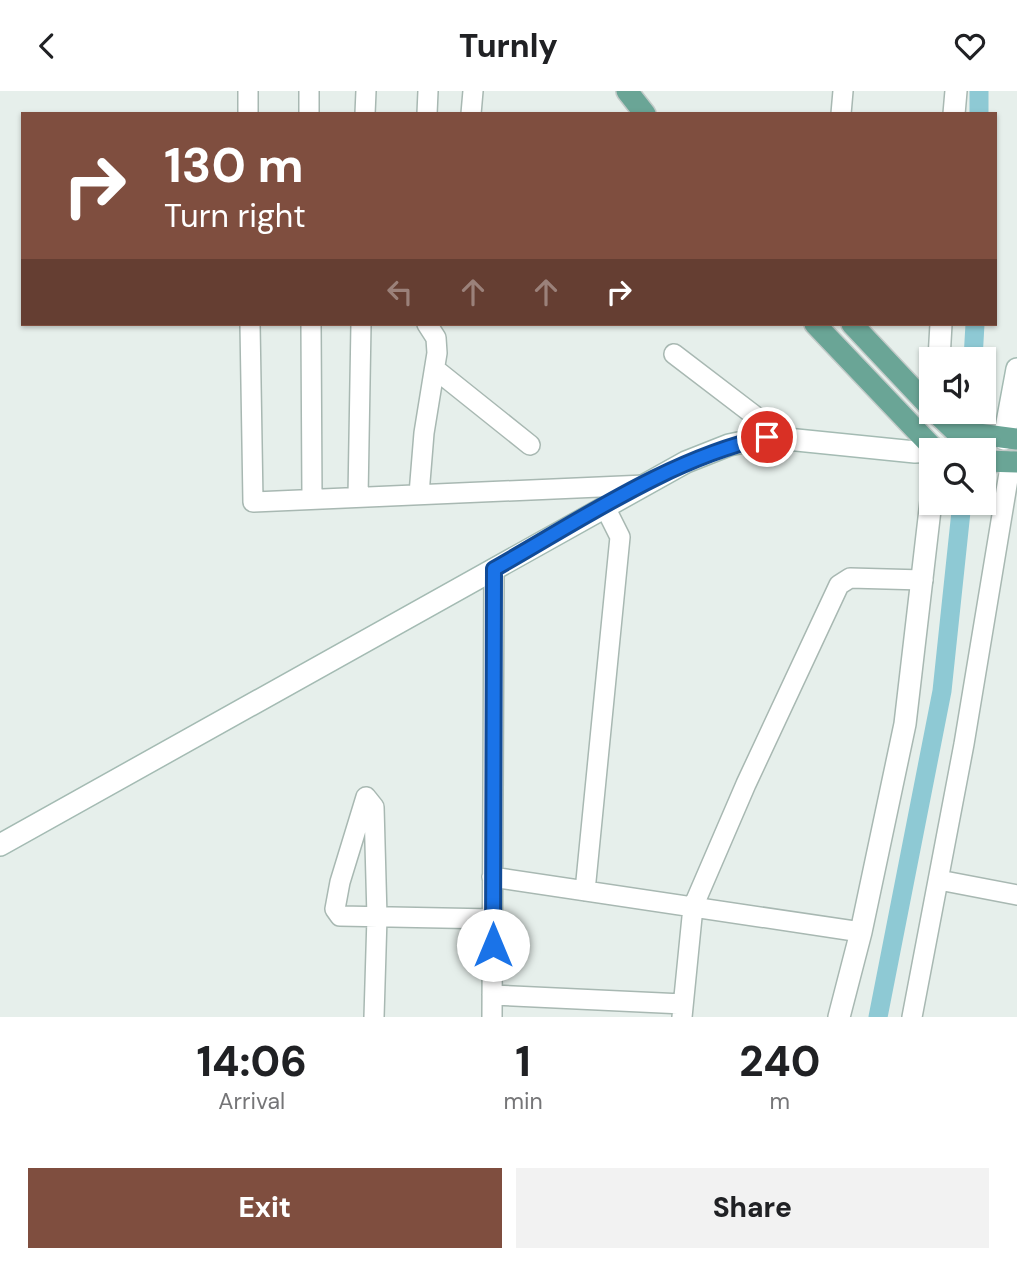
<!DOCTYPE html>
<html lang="en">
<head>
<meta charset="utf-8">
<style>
  body { margin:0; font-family:"DM Sans",sans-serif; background:#f2f2f2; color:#202124; height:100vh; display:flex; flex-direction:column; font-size:26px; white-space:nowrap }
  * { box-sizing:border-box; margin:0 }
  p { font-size:23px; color:#757577 }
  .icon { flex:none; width:38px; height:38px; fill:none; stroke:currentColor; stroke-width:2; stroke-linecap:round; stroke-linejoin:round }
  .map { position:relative; height:926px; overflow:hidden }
  .sheet { display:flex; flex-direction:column; background:#fff; flex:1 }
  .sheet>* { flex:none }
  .top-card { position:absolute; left:21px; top:21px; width:976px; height:214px; border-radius:0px; box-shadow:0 2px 5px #0004; background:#7f4e3f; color:#fff; overflow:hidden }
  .controls { position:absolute; left:919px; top:256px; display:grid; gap:14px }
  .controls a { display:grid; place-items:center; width:77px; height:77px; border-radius:0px; background:#fff; box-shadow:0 2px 5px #0004; font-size:35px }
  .pin { position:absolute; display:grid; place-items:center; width:60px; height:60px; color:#fff; margin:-30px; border:4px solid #fff; border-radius:50%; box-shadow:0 2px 7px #0007 }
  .me { position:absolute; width:77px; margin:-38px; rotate:0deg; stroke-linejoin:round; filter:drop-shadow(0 0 5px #0008) }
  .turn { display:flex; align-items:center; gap:24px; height:147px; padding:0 28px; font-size:32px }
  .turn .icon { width:91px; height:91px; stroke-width:2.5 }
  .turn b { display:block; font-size:49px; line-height:60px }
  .lanes { display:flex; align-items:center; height:66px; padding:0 28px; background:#0003; justify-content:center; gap:35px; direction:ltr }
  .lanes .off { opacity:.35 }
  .eta { display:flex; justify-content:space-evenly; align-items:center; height:119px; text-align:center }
  .eta b { font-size:42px; font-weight:800; line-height:49px }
  .action { display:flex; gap:14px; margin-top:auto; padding:14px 28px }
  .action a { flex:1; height:80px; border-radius:0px; background:#7f4e3f; color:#fff; font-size:28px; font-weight:800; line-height:80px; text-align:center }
  .action a+a { background:#f2f2f2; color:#202124 }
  header { display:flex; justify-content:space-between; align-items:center; height:91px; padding:0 28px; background:#fff; font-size:32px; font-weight:800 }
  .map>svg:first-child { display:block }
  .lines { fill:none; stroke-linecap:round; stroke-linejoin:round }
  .canal { stroke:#8ec9d4; stroke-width:19 }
  .minor-casing { stroke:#a8b8b2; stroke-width:22 }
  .tertiary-casing { stroke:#a8b8b2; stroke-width:24 }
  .secondary-casing { stroke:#a4bbb3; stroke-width:24 }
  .primary-casing { stroke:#c2cac8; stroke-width:24 }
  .minor { stroke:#fff; stroke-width:19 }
  .tertiary { stroke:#fff; stroke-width:21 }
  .secondary { stroke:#fff; stroke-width:21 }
  .primary { stroke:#6aa596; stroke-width:21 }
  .route-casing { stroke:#114b97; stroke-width:18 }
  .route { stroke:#1a73e8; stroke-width:12 }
</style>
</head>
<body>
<header><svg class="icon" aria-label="back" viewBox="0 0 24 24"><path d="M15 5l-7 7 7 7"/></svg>Turnly<svg class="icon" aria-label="heart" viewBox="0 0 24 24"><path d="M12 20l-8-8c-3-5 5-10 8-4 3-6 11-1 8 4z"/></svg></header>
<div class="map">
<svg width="1017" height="926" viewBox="0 0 1017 926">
  <rect width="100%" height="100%" fill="#e6efeb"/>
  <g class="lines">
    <path class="canal" d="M979 23V0
      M973 268 975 233
      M967 359 971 320
      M878 926 942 600 962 411"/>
    <defs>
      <path id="minor" d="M248 0V23
        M309 0V23
        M365 23 366 0
        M427 23 428 0
        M471 23 473 0
        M841 23 843 0
        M250 233 253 411 645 394
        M311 233 312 408
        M674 263 784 347
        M435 278 530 354
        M419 403 424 342 437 262 436 247 427 233
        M358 406 361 233
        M492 786 861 841
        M939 789 1017 804
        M585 800 620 446 605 416
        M492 904 683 913
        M374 926 377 826 374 716 366 706 340 791 335 818 340 825 493 828
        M492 926 494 478
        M682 926 693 816 746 693 839 494 850 487 923 489
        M912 926 964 653 1011 370"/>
      <path id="tertiary" d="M954 23 956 0
        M939 268 941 233
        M839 926 861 841 905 633 931 410"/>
      <path id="secondary" d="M1004 348 1017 278
        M0 754 686 371 729 354 767 346 915 361 931 360"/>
      <path id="primary" d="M627 0 645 23
        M815 233 935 359
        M852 233 931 317
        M934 320 955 340 1017 348
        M984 370 1017 371"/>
    </defs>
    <use href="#minor" class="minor-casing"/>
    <use href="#tertiary" class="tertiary-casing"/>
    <use href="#secondary" class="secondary-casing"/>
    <use href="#primary" class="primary-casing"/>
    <use href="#minor" class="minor"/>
    <use href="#tertiary" class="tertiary"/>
    <use href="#secondary" class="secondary"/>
    <use href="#primary" class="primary"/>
  </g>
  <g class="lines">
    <defs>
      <path id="route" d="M493 854 494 478C579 430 672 366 767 346"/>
    </defs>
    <use href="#route" class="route-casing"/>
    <use href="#route" class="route"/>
  </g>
</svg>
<div class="controls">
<a><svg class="icon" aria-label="sound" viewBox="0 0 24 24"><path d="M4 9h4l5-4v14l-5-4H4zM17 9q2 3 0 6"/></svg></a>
<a><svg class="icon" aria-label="search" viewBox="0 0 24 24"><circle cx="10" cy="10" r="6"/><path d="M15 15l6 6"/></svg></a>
</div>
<div class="pin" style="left:767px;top:346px;background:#d93025"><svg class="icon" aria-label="arrive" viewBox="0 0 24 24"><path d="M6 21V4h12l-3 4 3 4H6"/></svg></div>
<svg class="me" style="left:493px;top:854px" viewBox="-20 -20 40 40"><circle r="19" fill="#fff"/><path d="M0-13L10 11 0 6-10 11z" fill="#1a73e8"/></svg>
<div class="top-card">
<div class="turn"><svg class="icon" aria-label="right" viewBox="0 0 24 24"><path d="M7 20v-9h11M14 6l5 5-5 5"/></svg><div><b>130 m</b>Turn right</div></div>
<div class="lanes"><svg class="icon off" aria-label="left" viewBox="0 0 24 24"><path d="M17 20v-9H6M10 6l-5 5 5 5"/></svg><svg class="icon off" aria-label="ahead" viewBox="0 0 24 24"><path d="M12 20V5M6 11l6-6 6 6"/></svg><svg class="icon off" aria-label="ahead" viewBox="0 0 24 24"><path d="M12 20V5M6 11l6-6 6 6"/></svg><svg class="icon" aria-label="right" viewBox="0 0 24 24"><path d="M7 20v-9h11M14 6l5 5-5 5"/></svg></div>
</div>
</div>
<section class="sheet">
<div class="eta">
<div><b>14:06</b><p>Arrival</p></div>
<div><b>1</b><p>min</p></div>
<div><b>240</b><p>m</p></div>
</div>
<div class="action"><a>Exit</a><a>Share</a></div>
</section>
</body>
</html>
